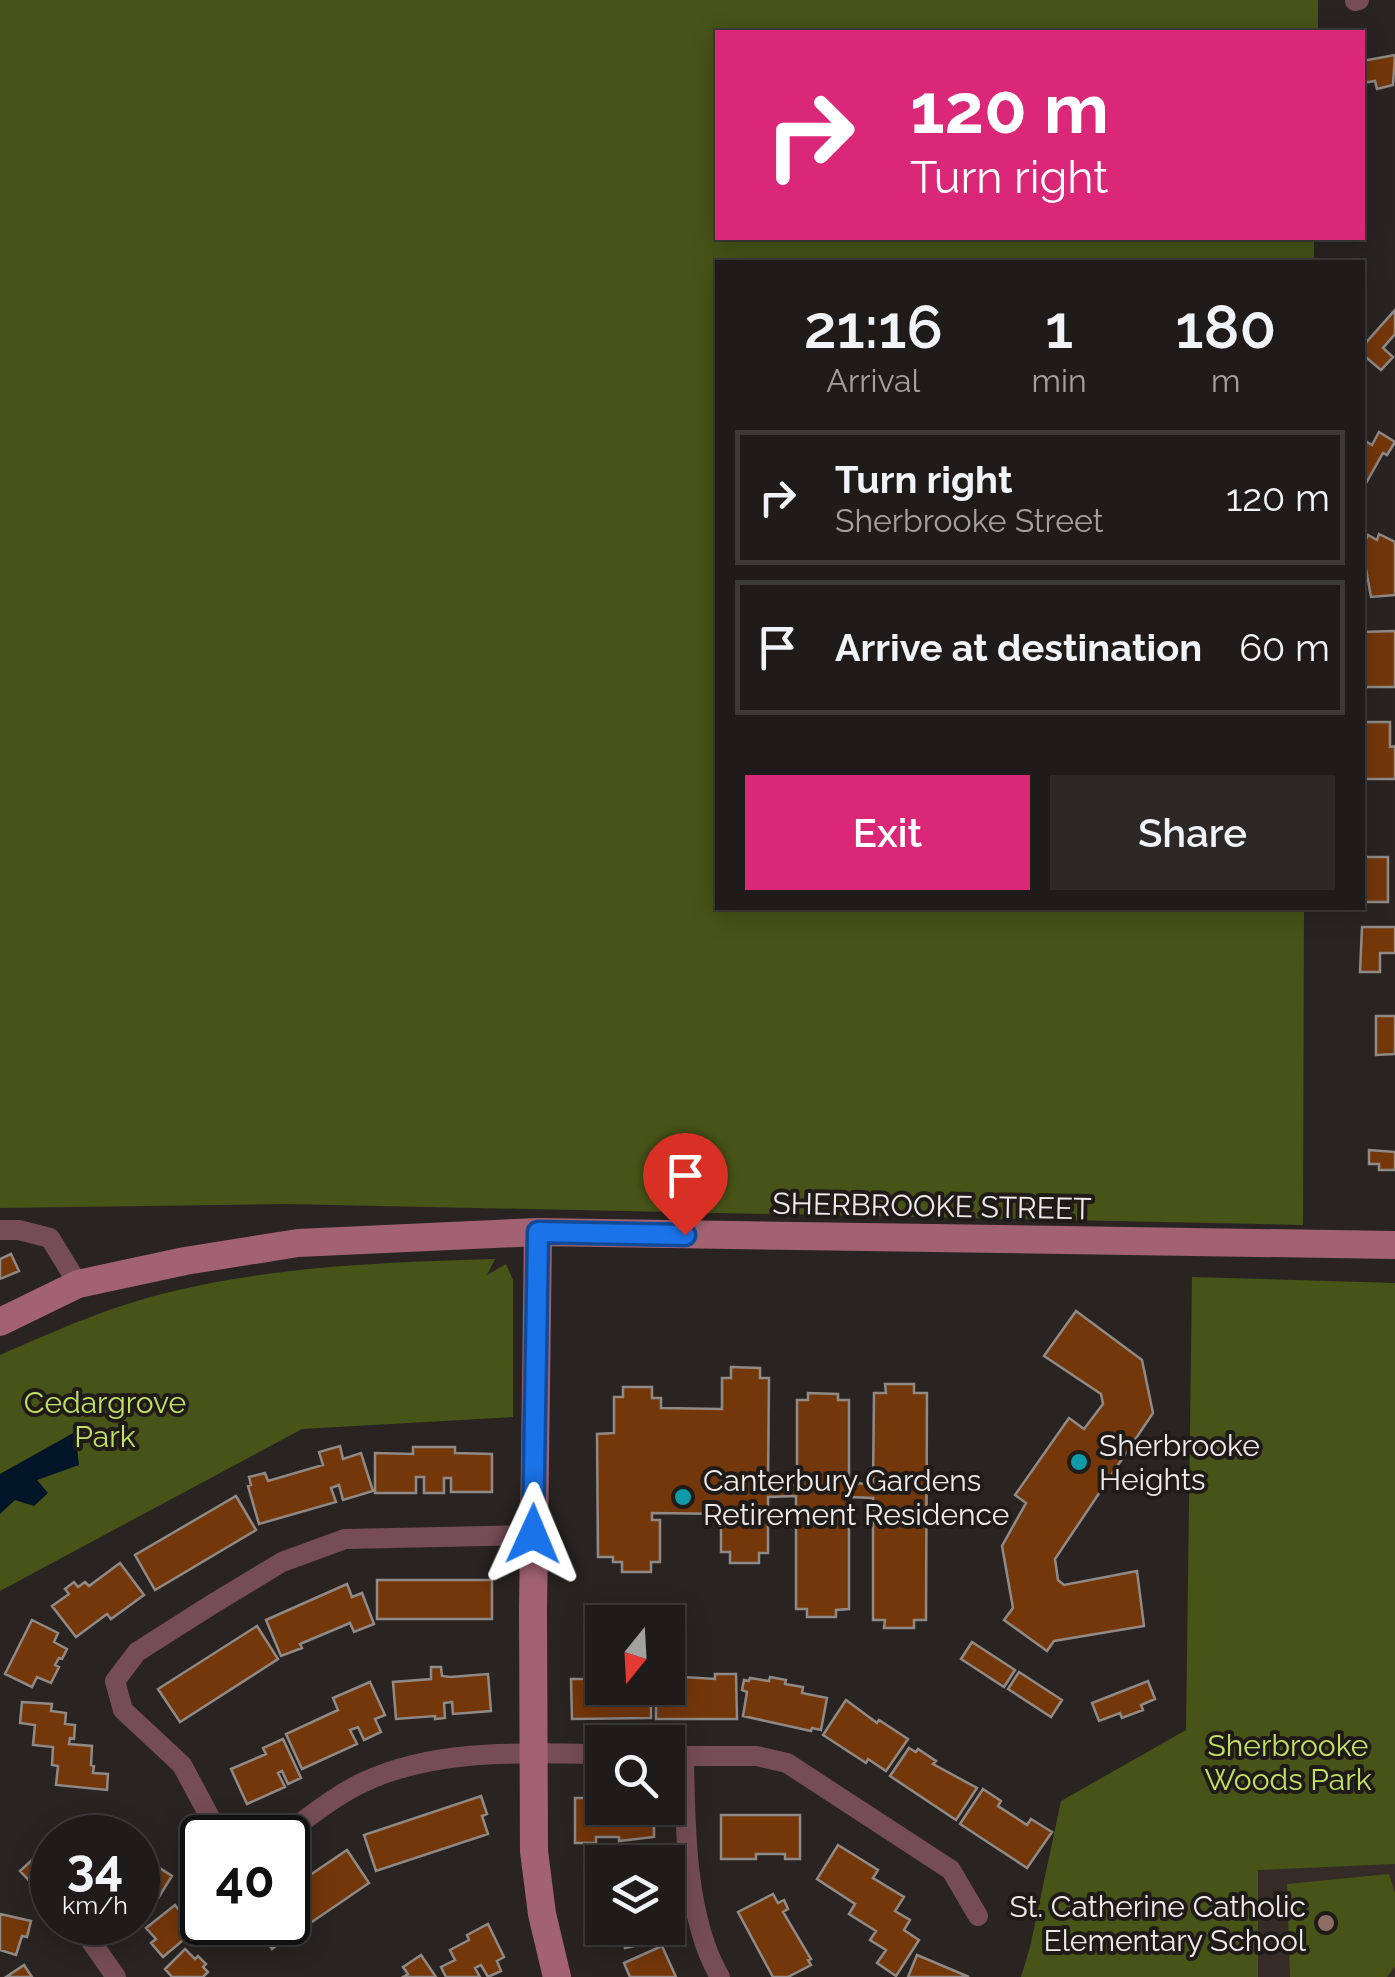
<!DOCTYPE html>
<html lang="en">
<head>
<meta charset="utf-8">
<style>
  body { margin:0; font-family:Raleway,sans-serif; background:#2c2827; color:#f1f3f6; height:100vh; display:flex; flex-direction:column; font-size:38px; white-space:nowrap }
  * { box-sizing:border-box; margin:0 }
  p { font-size:32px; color:#a1a1a2 }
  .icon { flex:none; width:55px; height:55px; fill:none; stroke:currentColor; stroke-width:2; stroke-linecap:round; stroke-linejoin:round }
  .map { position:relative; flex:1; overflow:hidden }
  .side { position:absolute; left:715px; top:260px; width:650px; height:650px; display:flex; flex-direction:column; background:#1f1b1a; border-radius:0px; box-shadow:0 5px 25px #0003,0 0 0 2px #3c3939 }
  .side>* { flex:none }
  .hud { position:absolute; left:715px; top:30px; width:650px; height:210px; border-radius:0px; box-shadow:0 5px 25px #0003,0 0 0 2px #3c3939; background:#db2777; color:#fff; overflow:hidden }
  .needle { width:65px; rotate:198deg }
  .tools { position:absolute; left:585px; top:1605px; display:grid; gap:20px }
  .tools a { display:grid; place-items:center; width:100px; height:100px; border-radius:0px; background:#1f1b1a; box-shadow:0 5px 25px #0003,0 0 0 2px #3c3939; font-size:50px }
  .speed { position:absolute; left:30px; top:1815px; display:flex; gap:20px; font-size:50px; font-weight:700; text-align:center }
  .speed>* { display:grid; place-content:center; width:130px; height:130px; border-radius:50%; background:#1f1b1a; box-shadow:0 5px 25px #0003,0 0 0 2px #3c3939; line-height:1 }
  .speed small { font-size:25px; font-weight:400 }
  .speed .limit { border:5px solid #111; border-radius:15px; background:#fff; color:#111 }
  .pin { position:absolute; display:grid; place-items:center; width:85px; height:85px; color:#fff; margin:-102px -42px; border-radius:50% 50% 50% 0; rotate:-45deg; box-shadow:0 0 10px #0007 }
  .pin .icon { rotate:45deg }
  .me { position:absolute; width:110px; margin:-55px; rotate:1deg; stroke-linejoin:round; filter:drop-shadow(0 0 8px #0008) }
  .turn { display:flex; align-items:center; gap:35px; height:210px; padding:0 30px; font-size:45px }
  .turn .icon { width:130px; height:130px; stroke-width:2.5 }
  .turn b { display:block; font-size:70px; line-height:85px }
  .eta { display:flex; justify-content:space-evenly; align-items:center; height:170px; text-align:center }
  .eta b { font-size:60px; font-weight:600; line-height:70px }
  .cta { display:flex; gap:20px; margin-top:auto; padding:20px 30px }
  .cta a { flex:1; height:115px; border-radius:0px; background:#db2777; color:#fff; font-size:40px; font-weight:600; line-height:115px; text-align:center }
  .cta a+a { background:#2c2827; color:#f1f3f6 }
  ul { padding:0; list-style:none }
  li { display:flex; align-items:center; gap:30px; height:135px; margin:0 20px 15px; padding:0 10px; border:5px solid #3c3939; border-radius:0px }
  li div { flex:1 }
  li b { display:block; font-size:38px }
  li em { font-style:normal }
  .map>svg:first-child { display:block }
  .built { fill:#362c27 }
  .green { fill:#475317 }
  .water { fill:#001528 }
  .building { fill:#74370a; stroke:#908a87; stroke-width:2.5 }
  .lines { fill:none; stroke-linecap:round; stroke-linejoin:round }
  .street { stroke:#764d56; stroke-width:20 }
  .secondary { stroke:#a26271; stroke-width:28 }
  .route-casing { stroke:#114b97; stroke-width:25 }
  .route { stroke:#1a73e8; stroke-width:18 }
  .culture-dot { fill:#0f9aa8; stroke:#1f1b19; stroke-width:4 }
  .education-dot { fill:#8d6e63; stroke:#1f1b19; stroke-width:4 }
  .labels { text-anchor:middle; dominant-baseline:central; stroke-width:8; stroke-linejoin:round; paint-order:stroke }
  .street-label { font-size:30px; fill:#eeebe9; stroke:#1f1b19 }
  .park-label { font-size:30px; fill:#c4e061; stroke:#1f1b19 }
  .poi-label { font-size:30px; fill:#eeebe9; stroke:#1f1b19; text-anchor:start }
</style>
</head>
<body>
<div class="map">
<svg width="1395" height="1977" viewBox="0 0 1395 1977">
  <rect width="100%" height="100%" fill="#292422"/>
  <path class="built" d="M1395 1864V1977H1258L1257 1869Z"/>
  <path class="green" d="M0 0H1318V32H718V238H1314V262H718V908H1304L1303 1225 285 1204 0 1208Z
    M495 1259 487 1275 506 1264 513 1280V1417L302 1429 0 1591V1355C57 1330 113 1305 174 1291 279 1266 387 1262 495 1259Z
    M1192 1277 1395 1283V1864L1258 1870V1977H1021L1030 1947 1061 1801 1186 1730Z
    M1389 1874 1395 1893V1966L1387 1977H1290L1287 1884Z"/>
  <path class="water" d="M75 1432 79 1465 37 1480 48 1493 34 1506 15 1500 0 1514V1474Z"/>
  <path class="building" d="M1395 55 1393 85 1377 89 1375 81 1362 83V61Z
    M1395 310V334L1383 348 1393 357 1381 370 1362 354V347Z
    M1379 432 1395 442 1387 455 1383 453 1365 485 1362 439 1372 445Z
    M1379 534 1395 542V595L1371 597 1362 547 1368 535 1377 540Z
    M1395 631V687H1362V632Z
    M1362 722H1390V747L1395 746V779H1365V799Z
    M1362 857H1388V902H1362Z
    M1362 927H1395V953H1380V972H1360Z
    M1376 1016H1395V1054L1376 1055Z
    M1369 1150 1395 1152V1170H1379V1164H1369Z
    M11 1254 19 1271 0 1279V1259Z
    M1076 1311 1142 1360 1153 1413 1055 1559 1058 1580 1064 1585 1137 1571 1144 1626 1054 1641 1047 1651 1004 1620 1013 1608 1002 1546 1026 1503 1015 1495 1069 1418 1084 1429 1103 1404 1101 1394 1044 1356Z
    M731 1367 760 1368V1378H769L768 1487 797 1485V1400H808V1393L838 1394V1400H849V1483L873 1484 874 1393H886L885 1384H914V1393H927L926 1620H914V1628H884L885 1620H873V1498L849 1497V1609L836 1610V1617H807V1609H796V1496L768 1497V1553H759V1563H730V1552H721V1520L729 1521V1514L652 1513V1520H660V1562H651V1572H622V1562H613V1557H598L597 1434 614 1433V1397H623V1387H652V1398H661V1408L722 1409V1378H731Z
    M340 1446 343 1459 361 1453 373 1491 343 1500 339 1485 331 1488 336 1502 259 1524 248 1486 251 1485 249 1477 265 1473 268 1481 323 1465 319 1452Z
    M413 1447H455V1453L492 1454V1492H451V1478H444V1493H424V1477H416V1493H375V1453L413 1454Z
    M236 1496 256 1530 155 1590 135 1555Z
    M120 1563 144 1595 111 1619 107 1614 76 1637 52 1606 69 1594 65 1589 74 1582 78 1587 85 1582 89 1586Z
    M377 1580H492V1619H377Z
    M347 1584 352 1597 362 1593 374 1624 354 1632 350 1623 300 1644 302 1648 281 1656 266 1620Z
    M32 1620 58 1633 54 1642 67 1649 62 1659 59 1658 55 1665 59 1667 51 1683 37 1677 32 1687 5 1674Z
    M257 1626 278 1659 180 1722 158 1689Z
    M972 1642 1015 1670 1004 1687 961 1659Z
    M431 1667H441L442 1676 450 1677 488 1674 491 1711 453 1714 452 1702 444 1703 445 1718 435 1719V1716L396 1719 393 1682 431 1679Z
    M1019 1672 1062 1700 1051 1717 1008 1689Z
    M590 1674H602V1688H651V1718L572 1719 571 1679H590Z
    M715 1674H736L737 1719H656V1688H668V1676L715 1679Z
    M770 1677 786 1680 785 1684 803 1687 802 1693 827 1698 821 1730 812 1728 811 1731 743 1716 747 1692 742 1690 744 1680 749 1681 750 1678 769 1681Z
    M1148 1681 1155 1699 1141 1705 1143 1710 1122 1718 1120 1713 1099 1721 1092 1703Z
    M370 1682 385 1715 375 1719 381 1732 364 1740 358 1727 350 1730 357 1744 302 1769 286 1734 338 1710 333 1698Z
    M846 1700 877 1723 879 1720 908 1739 886 1771 868 1759 866 1763 823 1735Z
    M22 1702 52 1704 51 1711 66 1713 65 1724 75 1725 74 1739 70 1738 69 1744 92 1746 91 1765 94 1766 93 1773 108 1774 107 1790 56 1785 58 1766 52 1765 53 1747 33 1745 35 1725 20 1723Z
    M283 1739 301 1778 288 1784 282 1771 278 1773 285 1787 247 1804 231 1769 266 1754 263 1748Z
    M909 1748 916 1752 918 1749 936 1761 933 1764 977 1788 956 1820 890 1776Z
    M983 1789 1001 1801 998 1806 1027 1825 1031 1819 1052 1832 1027 1868 960 1824Z
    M481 1796 487 1814 482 1816 488 1834 376 1871 364 1835Z
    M575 1798H602V1808H654V1837L619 1841V1837H596V1843H575Z
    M721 1815H800V1859H785V1854H756V1859H721Z
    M838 1845 878 1870 873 1878 904 1897 895 1911 910 1920 904 1930 919 1940 896 1976 877 1963 886 1950 870 1940 876 1931 849 1914 855 1904 817 1879Z
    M45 1848 52 1856V1889L44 1896 20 1871Z
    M347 1850 369 1883 306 1926 310 1931 291 1944 287 1938 272 1949 254 1922H288V1890Z
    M144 1858 172 1876 149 1913 138 1906V1869Z
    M773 1894 778 1903 784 1900 788 1909 783 1912 811 1959 808 1960 811 1965 788 1977H773L738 1912Z
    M175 1905 195 1930 163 1957 151 1943 156 1939 146 1928Z
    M0 1914 31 1921 27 1937 22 1936 16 1955 0 1950Z
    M488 1924 504 1957 497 1961 501 1971 488 1977 481 1965 475 1968 480 1977H446L441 1967 455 1960 450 1950 469 1940 467 1935Z
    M615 1928H659L662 1940 625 1948 622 1934 617 1935Z
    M662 1946 676 1977H630L624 1963Z
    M185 1949 195 1959 198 1956 206 1964 203 1967 208 1972 203 1977H172L165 1969Z
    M421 1955 436 1977H403L408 1974 403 1967Z
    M917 1955 969 1977H908Z
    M24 1965 32 1977H6Z"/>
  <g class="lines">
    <path class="street" d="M1355 1 1359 0
      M0 1230H19L50 1238 78 1284
      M668 1756H757L787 1763 951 1870 978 1916
      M684 1756C685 1823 685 1918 720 1977
      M221 1838 182 1765 123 1710 115 1681 137 1652 211 1605 282 1562 345 1539 533 1535
      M280 1838C307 1819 335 1795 364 1782 436 1748 525 1753 602 1754
      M88 1937 116 1977"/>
    <path class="secondary" d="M538 1232 533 1611 534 1851 542 1914 557 1977
      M0 1322 78 1284 185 1261 298 1243 538 1232 1395 1245"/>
  </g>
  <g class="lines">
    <defs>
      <path id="route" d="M533 1534 538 1232 685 1235"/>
    </defs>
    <use href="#route" class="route-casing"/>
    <use href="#route" class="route"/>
  </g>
  <g class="culture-dot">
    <circle cx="1079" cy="1462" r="10"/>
    <circle cx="683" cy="1497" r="10"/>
  </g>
  <circle class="education-dot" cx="1326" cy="1923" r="10"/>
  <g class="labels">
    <g class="street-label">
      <text transform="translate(932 1206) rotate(1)">SHERBROOKE STREET</text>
    </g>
    <g class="park-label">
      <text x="105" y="1402">Cedargrove<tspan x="105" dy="34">Park</tspan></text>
      <text x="1288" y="1745">Sherbrooke<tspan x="1288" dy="34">Woods Park</tspan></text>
    </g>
    <g class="poi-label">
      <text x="1099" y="1445">Sherbrooke<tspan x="1099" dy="34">Heights</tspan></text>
      <text x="703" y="1480">Canterbury Gardens<tspan x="703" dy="34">Retirement Residence</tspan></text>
      <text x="1306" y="1906" text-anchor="end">St. Catherine Catholic<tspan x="1306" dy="34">Elementary School</tspan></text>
    </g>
  </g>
</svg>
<div class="tools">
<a><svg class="needle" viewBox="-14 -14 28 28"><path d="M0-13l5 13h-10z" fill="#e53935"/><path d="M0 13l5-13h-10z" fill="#a1a1a2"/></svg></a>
<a><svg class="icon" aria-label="search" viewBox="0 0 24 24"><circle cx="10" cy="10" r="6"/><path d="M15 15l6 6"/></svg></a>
<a><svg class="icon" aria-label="layers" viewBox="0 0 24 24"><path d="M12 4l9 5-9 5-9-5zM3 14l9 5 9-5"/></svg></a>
</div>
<div class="speed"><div>34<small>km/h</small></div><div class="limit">40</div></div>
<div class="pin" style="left:685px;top:1235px;background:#d93025"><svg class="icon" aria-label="arrive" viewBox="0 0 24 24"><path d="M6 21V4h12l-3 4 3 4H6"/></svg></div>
<svg class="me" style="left:533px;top:1534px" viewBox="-20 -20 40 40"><path d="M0-17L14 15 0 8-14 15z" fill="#1a73e8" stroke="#fff" stroke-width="4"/></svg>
<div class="hud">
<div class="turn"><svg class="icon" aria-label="right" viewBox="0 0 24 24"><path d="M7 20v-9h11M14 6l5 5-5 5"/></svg><div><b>120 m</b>Turn right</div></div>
</div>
<section class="side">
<div class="eta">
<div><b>21:16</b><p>Arrival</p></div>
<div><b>1</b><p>min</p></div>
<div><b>180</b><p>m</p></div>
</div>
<ul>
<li><svg class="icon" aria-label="right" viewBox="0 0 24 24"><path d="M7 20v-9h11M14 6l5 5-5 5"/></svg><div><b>Turn right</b><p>Sherbrooke Street</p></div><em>120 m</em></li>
<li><svg class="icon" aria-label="arrive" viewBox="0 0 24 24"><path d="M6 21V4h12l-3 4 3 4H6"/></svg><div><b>Arrive at destination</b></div><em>60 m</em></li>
</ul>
<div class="cta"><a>Exit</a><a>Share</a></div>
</section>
</div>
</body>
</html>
